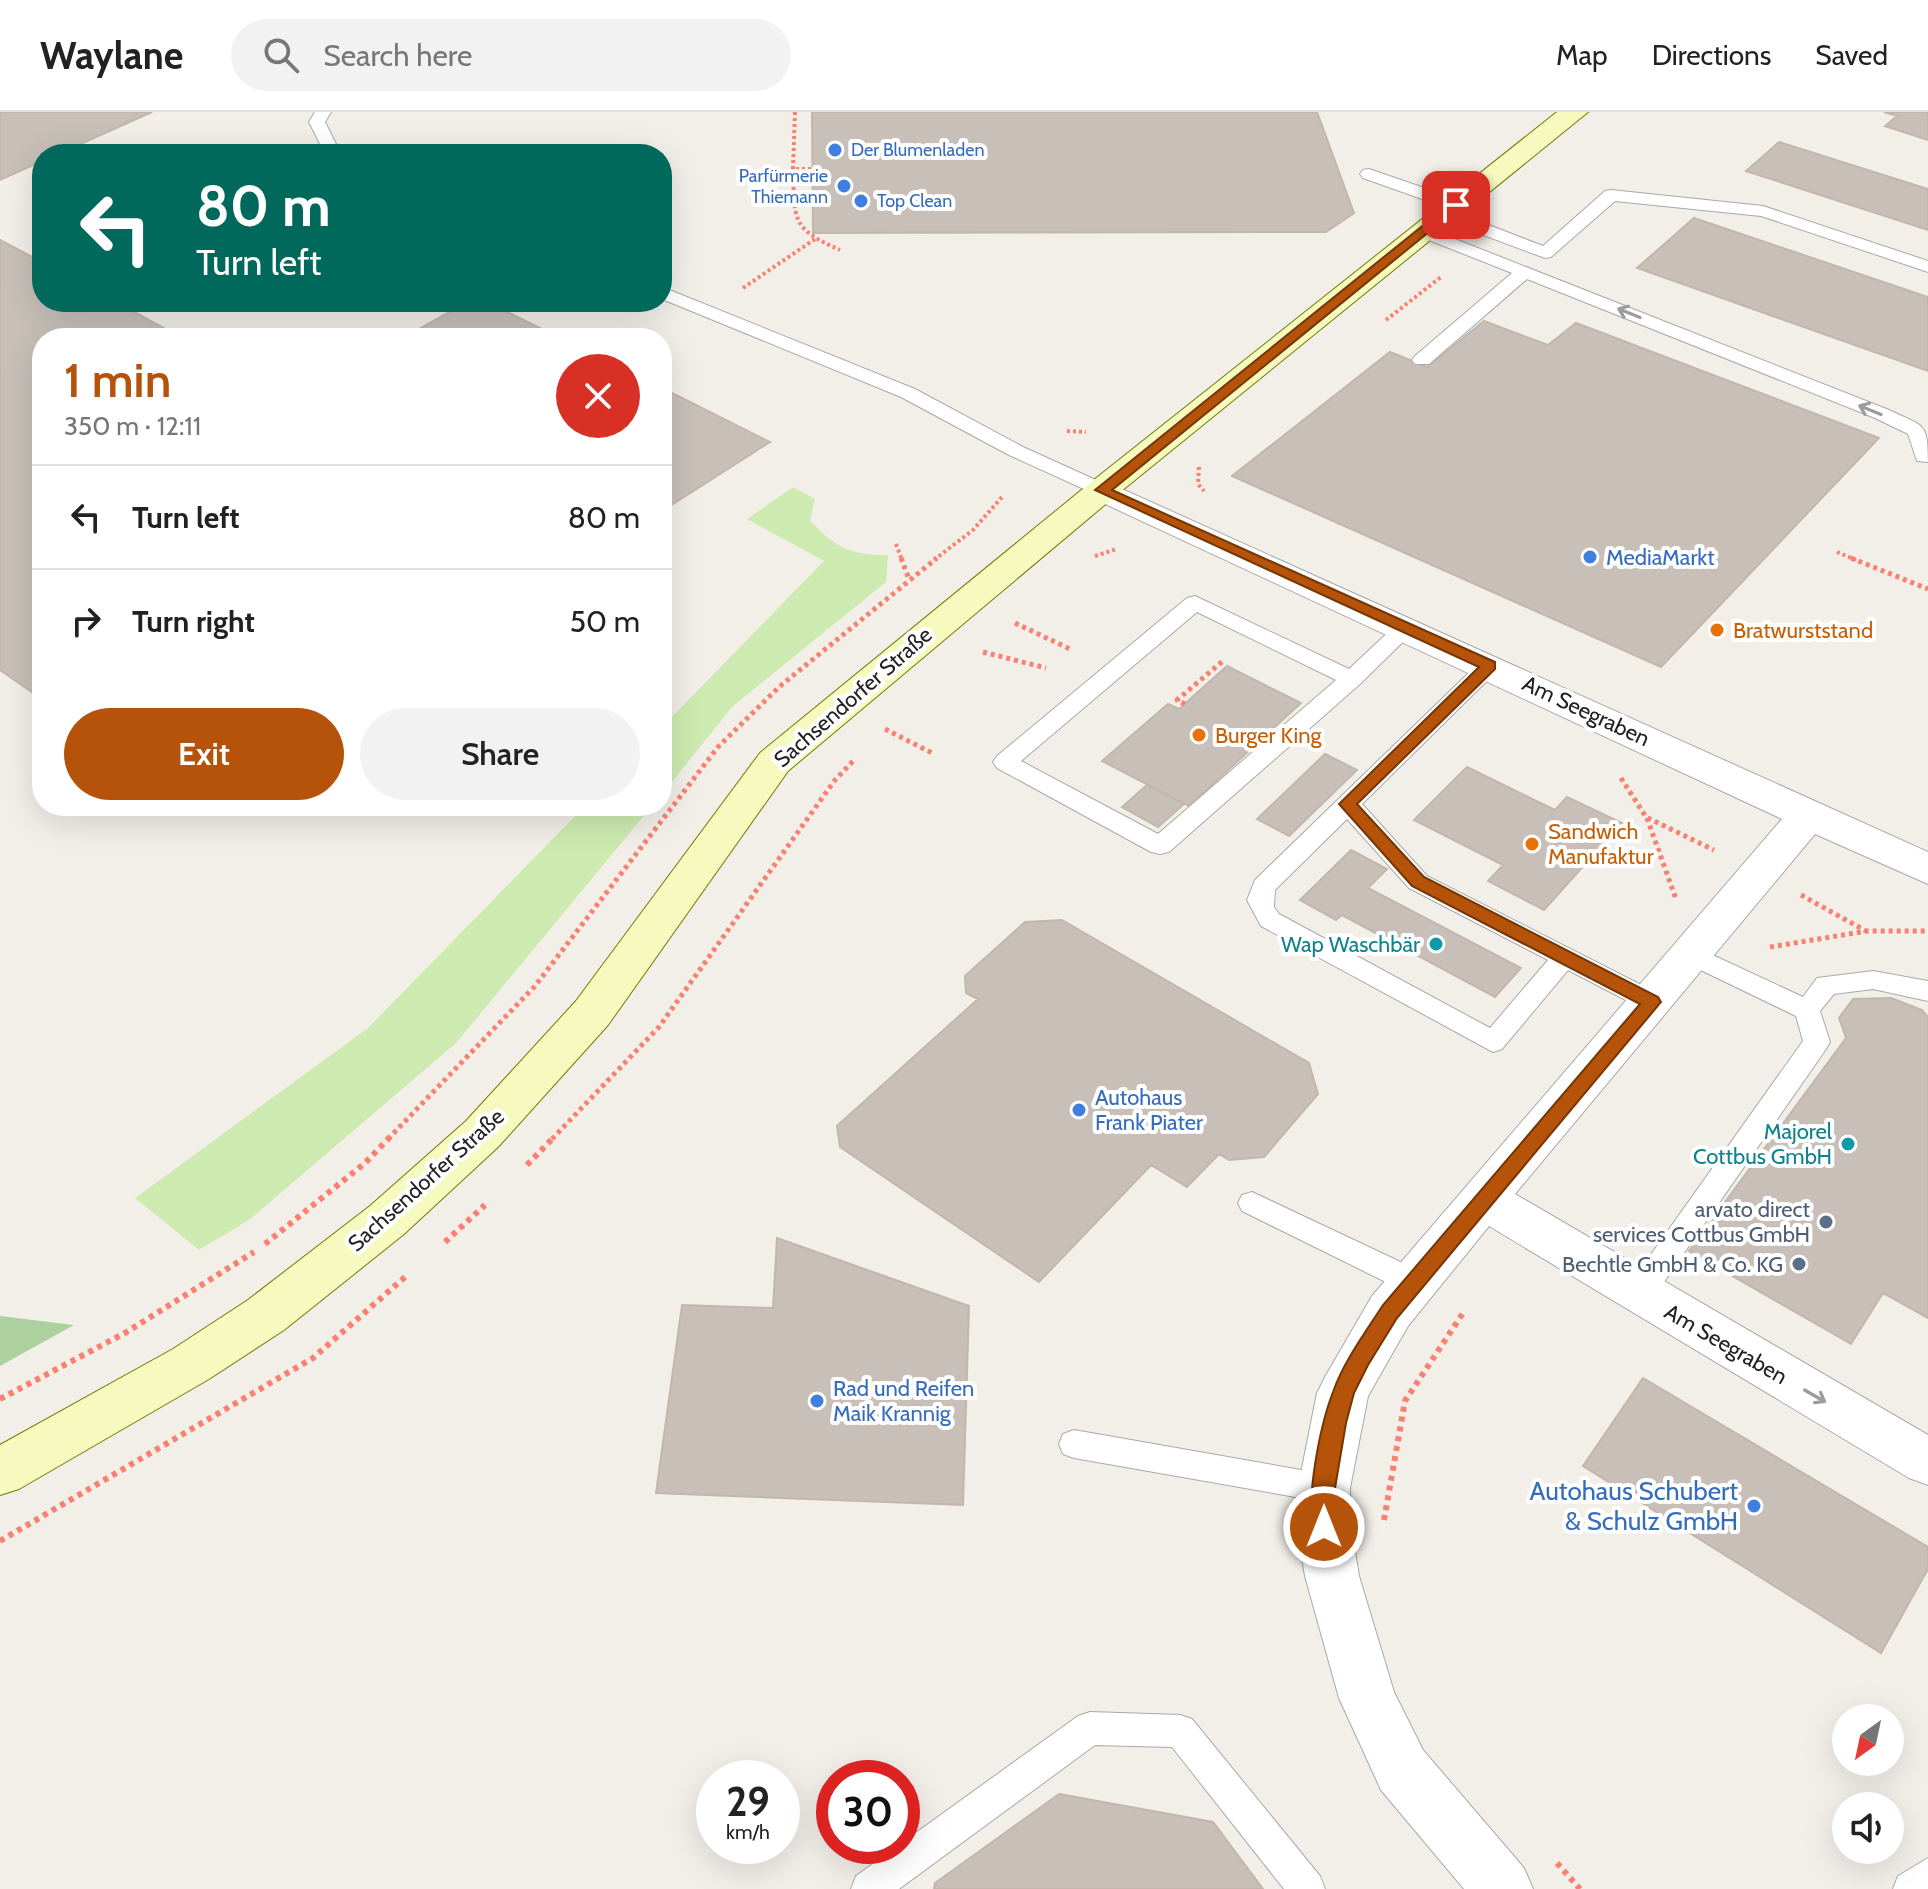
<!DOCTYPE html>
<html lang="en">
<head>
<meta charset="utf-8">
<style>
  body { margin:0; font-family:Cabin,sans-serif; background:#f2f2f2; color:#222; height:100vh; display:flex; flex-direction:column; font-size:30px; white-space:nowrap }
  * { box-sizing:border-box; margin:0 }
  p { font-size:26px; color:#767676 }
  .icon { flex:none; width:44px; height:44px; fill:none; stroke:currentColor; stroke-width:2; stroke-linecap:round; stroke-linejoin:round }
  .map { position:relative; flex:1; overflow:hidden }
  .details { position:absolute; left:32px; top:216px; width:640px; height:488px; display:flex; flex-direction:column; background:#fff; border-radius:32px; box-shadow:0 8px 32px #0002 }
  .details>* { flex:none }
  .guide { position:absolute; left:32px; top:32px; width:640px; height:168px; border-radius:32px; box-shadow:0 8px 32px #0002; background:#00695c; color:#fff; overflow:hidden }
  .needle { width:52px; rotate:213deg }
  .fabs { position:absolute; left:1832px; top:1592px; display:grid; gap:16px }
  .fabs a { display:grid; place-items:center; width:72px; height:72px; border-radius:50%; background:#fff; box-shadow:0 8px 32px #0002; font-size:40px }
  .speed { position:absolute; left:696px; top:1648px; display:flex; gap:16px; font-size:40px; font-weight:700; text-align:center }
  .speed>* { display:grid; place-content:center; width:104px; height:104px; border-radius:50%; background:#fff; box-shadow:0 8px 32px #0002; line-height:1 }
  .speed small { font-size:20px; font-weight:400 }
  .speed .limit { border:12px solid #d22; background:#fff; color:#111 }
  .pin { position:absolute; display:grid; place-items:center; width:68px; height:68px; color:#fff; margin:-34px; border-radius:16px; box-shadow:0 4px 12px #0006 }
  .me { position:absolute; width:88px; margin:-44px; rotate:0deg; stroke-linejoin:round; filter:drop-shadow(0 0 6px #0008) }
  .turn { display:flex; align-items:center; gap:28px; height:168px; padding:0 32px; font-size:36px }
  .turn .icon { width:104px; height:104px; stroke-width:2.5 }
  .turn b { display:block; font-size:56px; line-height:68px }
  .round { display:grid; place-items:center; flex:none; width:84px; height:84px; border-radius:42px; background:#f2f2f2 }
  .head { display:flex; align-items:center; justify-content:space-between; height:136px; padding:0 32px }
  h1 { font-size:48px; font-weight:600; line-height:60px; color:#b45309 }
  .action { display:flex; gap:16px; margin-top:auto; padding:16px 32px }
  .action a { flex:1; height:92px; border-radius:48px; background:#b45309; color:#fff; font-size:32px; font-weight:600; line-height:92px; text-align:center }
  .action a+a { background:#f2f2f2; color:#222 }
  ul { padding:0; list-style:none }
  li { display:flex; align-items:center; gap:24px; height:104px; padding:0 32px; border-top:2px solid #e0e0e0 }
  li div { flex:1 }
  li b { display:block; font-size:30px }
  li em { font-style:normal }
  header { display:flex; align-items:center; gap:48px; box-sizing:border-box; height:112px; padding:0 40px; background:#fff; border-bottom:2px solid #e0e0e0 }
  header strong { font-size:38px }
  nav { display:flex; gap:44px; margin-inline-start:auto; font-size:28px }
  .search { width:560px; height:72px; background:#f2f2f2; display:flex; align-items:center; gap:20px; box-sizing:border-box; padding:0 28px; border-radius:44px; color:#767676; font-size:30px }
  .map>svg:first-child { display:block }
  .grass { fill:#cdebb0 }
  .forest { fill:#add19e }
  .building { fill:#c7bfb8; stroke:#c4b6ab; stroke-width:2 }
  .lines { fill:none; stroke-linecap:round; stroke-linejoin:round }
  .lane-casing { stroke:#a9a9a9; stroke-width:2 }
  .street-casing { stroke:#a9a9a9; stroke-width:2 }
  .secondary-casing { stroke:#707d05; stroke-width:2 }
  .path-far2 { stroke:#fa8072; stroke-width:4; stroke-dasharray:3 3; stroke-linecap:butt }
  .path-far1 { stroke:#fa8072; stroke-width:5; stroke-dasharray:4 4; stroke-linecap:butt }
  .path { stroke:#fa8072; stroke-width:6; stroke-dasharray:5 5; stroke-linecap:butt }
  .lane { fill:#fff; fill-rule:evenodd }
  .street { fill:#fff; fill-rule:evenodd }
  .secondary { fill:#f7fabf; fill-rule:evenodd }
  .oneway { stroke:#9c9c9c }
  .route { fill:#b45309; stroke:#753606; stroke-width:2 }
  .shop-dot { fill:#3f7fe0; stroke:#fff; stroke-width:3 }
  .food-dot { fill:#e8710a; stroke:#fff; stroke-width:3 }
  .culture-dot { fill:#0f9aa8; stroke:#fff; stroke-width:3 }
  .service-dot { fill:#5c6f8a; stroke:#fff; stroke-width:3 }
  .labels { text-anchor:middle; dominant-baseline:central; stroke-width:8; stroke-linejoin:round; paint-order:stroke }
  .far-shop-label { font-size:18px; fill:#366cbe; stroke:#fff; text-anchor:start }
  .shop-label { font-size:22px; fill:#366cbe; stroke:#fff; text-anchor:start }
  .food-label { font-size:22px; fill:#c56008; stroke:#fff; text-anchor:start }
  .street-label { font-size:22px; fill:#222; stroke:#fff }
  .culture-label { font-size:22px; fill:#0d838f; stroke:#fff; text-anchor:end }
  .service-label { font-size:22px; fill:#4e5e75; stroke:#fff; text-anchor:end }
  .near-shop-label { font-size:26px; fill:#366cbe; stroke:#fff; text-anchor:end }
</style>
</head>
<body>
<header>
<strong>Waylane</strong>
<div class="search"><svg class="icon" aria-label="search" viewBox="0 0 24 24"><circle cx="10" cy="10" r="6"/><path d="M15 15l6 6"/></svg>Search here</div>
<nav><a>Map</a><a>Directions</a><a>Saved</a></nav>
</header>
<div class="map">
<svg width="1928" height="1777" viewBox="0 0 1928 1777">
  <rect width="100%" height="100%" fill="#f2efe9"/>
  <path class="grass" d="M793 375 815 387 810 409C837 436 849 443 888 443L886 470 733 594 662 682V615L824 449 747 407Z
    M585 694H652L456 931 249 1108 199 1138 135 1086 368 916Z"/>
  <path class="forest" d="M0 1204 74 1213 0 1254Z"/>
  <path class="building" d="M0 0H152L58 42H42V49L0 68Z
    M812 0H1317L1354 101 1326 120 813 121Z
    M1884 0H1928V28L1885 14 1897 4Z
    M1779 30 1928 77V118L1746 59Z
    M1694 106 1928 185V259L1637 156Z
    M0 128 42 150V190H116L182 226H42V587L0 558Z
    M467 190H487L560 226H403Z
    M1484 209 1548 233 1576 211 1879 326 1661 555 1232 364 1390 240 1427 255Z
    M662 276 770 330 662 399Z
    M1227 554 1301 591 1189 694 1102 649 1168 592 1179 597Z
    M1325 642 1357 658 1289 724 1257 707Z
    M1467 655 1555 698 1567 685 1622 711 1544 798 1488 769 1503 753 1414 708Z
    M1147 673 1184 692 1158 715 1122 695Z
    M1351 738 1387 757 1368 776 1521 856 1495 885 1342 803 1336 808 1300 788Z
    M1062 808 1309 951 1318 982 1264 1045 1229 1048 1219 1042 1187 1075 1151 1053 1039 1170 840 1035 837 1014 978 887 966 881 965 864 1025 810Z
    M1891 886 1922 898 1928 905V1206L1883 1181 1851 1232 1689 1139 1846 926 1839 906 1853 887Z
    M777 1126 969 1194 963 1393 656 1381 682 1193 773 1196Z
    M1643 1266 1928 1435V1457L1881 1541 1583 1354Z
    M1059 1682 1213 1710 1263 1777H934L935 1771Z"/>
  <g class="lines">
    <defs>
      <path id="lane" d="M315 0H331L325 10 341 42H325L309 10Z
        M1369 57 1462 89 1465 93 1456 98 1450 97 1363 66 1360 62 1363 58Z
        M1611 78 1763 94 1928 149V160L1761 104 1615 89 1551 145 1545 146 1438 106 1435 102 1438 98H1450L1543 134 1605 79Z
        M1422 114 1889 298C1924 315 1928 309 1928 350L1917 349 1908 322 1875 306 1527 167 1429 252H1415L1412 248 1415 244 1512 161 1416 123 1413 119Z
        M662 175 915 277 1023 335 1109 374 1112 378 1102 384 1095 382 1009 343 901 285 662 187Z
        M1195 484 1349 557 1398 511H1414L1417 516 1360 572 1169 740 1160 742 1151 740 997 656 993 650 997 644 1187 486ZM1197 500 1336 568 1158 722 1021 649Z
        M1489 547 1497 549 1500 554 1497 559 1362 692 1427 764 1661 883 1665 890 1661 897 1652 900 1643 897 1568 858 1502 937 1493 940 1261 814 1247 788 1255 768 1481 549ZM1347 707 1409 776 1548 848 1490 916 1279 802 1274 795 1275 778Z
        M1693 834 1803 885 1817 866 1873 859 1928 869V889L1873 877 1834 882 1820 899 1830 930 1826 937 1650 1190 1640 1193 1630 1190 1625 1181 1630 1172 1803 929 1796 904 1684 850 1680 843 1684 836Z
        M1252 1080 1424 1161 1429 1170 1424 1179 1414 1182 1404 1179 1242 1099 1238 1091 1242 1083Z
        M1074 1318 1324 1362 1335 1366 1340 1376 1335 1386 1324 1390 1074 1346 1063 1342 1059 1332 1063 1322Z
        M1090 1600 1180 1603 1192 1607 1320 1764 1325 1777H1284L1172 1635 1095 1633 899 1777H851L856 1764 1078 1604Z
        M1928 1746V1777H1893L1898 1764Z"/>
      <path id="street" d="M1102 368 1928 740V772L1815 722 1515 1082 1928 1323V1373L1909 1366 1489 1114 1408 1214 1368 1284 1350 1376 1351 1415 1359 1464 1394 1580 1423 1638 1524 1756 1533 1777H1464L1381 1678 1339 1586 1305 1464 1297 1415 1298 1376 1317 1281 1325 1265 1372 1184 1782 707 1090 385 1085 378 1090 371Z"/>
      <path id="secondary" d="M1557 0H1588L1114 385 788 659 608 913 498 1035 404 1122 284 1218 209 1267 19 1377 0 1383V1333L173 1237 248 1188 370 1094 466 1009 576 889 760 641 1090 371Z"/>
    </defs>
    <use href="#lane" class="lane-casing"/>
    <use href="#street" class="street-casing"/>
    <use href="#secondary" class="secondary-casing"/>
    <path class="path-far2" d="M795 0 793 57H812
      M793 57C795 108 790 116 840 138
      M743 176 815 127
      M1386 208 1441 165
      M1067 319 1086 320
      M1199 355 1198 372 1204 379
      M896 432 902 448
      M1837 440 1856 448
      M1095 444 1117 437
      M934 448 973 418 1003 384"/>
    <path class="path-far1" d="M901 446 909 467
      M1851 446 1928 477
      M1015 511 1070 537
      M983 540 1046 556
      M1185 592 1177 588 1224 548
      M885 617 934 642
      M1621 666 1646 705 1714 738
      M1647 706 1676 787
      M1801 783 1866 819
      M1770 835 1867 819H1928
      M388 1027 535 874 718 635 779 575 937 446
      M552 1027 659 915 835 668 854 648"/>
    <path class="path" d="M527 1053 554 1025
      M445 1130 485 1093
      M265 1132 365 1051 390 1025
      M0 1287 125 1221 254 1140
      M1384 1408 1405 1289 1465 1198
      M0 1429 313 1246 405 1165
      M1557 1751 1580 1777"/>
    <use href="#lane" class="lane"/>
    <use href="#street" class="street"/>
    <use href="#secondary" class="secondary"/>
  </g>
  <defs><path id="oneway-shaft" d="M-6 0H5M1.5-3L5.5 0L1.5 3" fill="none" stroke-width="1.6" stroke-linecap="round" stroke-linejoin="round" transform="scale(2)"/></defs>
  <g class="oneway">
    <use href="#oneway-shaft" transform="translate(1629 201) rotate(-158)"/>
    <use href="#oneway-shaft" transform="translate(1870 298) rotate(-158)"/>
    <use href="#oneway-shaft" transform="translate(1815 1284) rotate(30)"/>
  </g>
  <path class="route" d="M1452 90 1462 93 1112 378 1495 550V557L1357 692 1424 765 1658 885 1661 890 1397 1206 1368 1253 1354 1281 1346 1311 1335 1376V1415L1332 1422 1324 1425 1316 1422C1303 1393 1321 1311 1333 1280 1344 1249 1365 1221 1383 1193L1640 892 1412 774 1339 692 1479 555 1095 378Z"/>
  <g class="shop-dot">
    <circle cx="835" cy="38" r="8"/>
    <circle cx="844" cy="74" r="8"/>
    <circle cx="861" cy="89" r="8"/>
    <circle cx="1590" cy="445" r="8"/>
    <circle cx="1079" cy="998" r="8"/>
    <circle cx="817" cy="1289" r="8"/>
    <circle cx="1754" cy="1394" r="8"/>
  </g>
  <g class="food-dot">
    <circle cx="1717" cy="518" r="8"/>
    <circle cx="1199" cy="623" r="8"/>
    <circle cx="1532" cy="732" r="8"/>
  </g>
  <g class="culture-dot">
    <circle cx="1436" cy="832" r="8"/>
    <circle cx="1848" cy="1032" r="8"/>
  </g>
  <g class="service-dot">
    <circle cx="1826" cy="1110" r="8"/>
    <circle cx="1799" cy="1152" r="8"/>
  </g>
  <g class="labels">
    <g class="far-shop-label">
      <text x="851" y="38">Der Blumenladen</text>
      <text x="828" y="64" text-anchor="end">Parfürmerie<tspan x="828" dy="21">Thiemann</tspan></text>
      <text x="877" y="89">Top Clean</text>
    </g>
    <g class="shop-label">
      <text x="1606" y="445">MediaMarkt</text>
      <text x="1095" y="985">Autohaus<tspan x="1095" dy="25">Frank Piater</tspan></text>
      <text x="833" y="1276">Rad und Reifen<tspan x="833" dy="25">Maik Krannig</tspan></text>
    </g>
    <g class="food-label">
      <text x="1733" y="518">Bratwurststand</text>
      <text x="1215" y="623">Burger King</text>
      <text x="1548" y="719">Sandwich<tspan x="1548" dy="25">Manufaktur</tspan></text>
    </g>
    <g class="street-label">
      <text transform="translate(853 585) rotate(-41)">Sachsendorfer Straße</text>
      <text transform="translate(1586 599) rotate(25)">Am Seegraben</text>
      <text transform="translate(426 1068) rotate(-42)">Sachsendorfer Straße</text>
      <text transform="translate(1726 1232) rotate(30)">Am Seegraben</text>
    </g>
    <g class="culture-label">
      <text x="1420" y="832">Wap Waschbär</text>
      <text x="1832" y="1019">Majorel<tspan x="1832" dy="25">Cottbus GmbH</tspan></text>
    </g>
    <g class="service-label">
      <text x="1810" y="1097">arvato direct<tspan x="1810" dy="25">services Cottbus GmbH</tspan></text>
      <text x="1783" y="1152">Bechtle GmbH &amp; Co. KG</text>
    </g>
    <g class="near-shop-label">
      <text x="1738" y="1379">Autohaus Schubert<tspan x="1738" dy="30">&amp; Schulz GmbH</tspan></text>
    </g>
  </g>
</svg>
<div class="fabs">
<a><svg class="needle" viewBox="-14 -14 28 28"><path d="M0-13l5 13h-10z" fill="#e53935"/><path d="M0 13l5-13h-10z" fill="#767676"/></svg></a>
<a><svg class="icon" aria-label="sound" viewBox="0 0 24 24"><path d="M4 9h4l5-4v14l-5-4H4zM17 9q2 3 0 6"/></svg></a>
</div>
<div class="speed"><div>29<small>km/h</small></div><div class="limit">30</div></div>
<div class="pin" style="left:1456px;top:93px;background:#d93025"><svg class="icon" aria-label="arrive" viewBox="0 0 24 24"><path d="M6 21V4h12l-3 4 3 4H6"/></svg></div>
<svg class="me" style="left:1324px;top:1415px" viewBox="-20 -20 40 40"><circle r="17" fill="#b45309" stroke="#fff" stroke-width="3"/><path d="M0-11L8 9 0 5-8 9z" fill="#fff"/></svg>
<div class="guide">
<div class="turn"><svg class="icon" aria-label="left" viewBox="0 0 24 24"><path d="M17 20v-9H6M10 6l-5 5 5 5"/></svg><div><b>80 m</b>Turn left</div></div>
</div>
<section class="details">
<div class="head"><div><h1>1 min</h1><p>350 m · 12:11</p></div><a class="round" style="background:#d93025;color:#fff"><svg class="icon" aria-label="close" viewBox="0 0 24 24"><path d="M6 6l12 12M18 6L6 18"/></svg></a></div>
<ul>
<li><svg class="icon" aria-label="left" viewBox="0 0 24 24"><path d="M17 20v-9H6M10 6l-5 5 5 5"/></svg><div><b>Turn left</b></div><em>80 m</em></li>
<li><svg class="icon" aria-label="right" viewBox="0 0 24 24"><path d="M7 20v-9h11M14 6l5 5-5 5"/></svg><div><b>Turn right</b></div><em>50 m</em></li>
</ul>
<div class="action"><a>Exit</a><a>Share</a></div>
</section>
</div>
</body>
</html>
